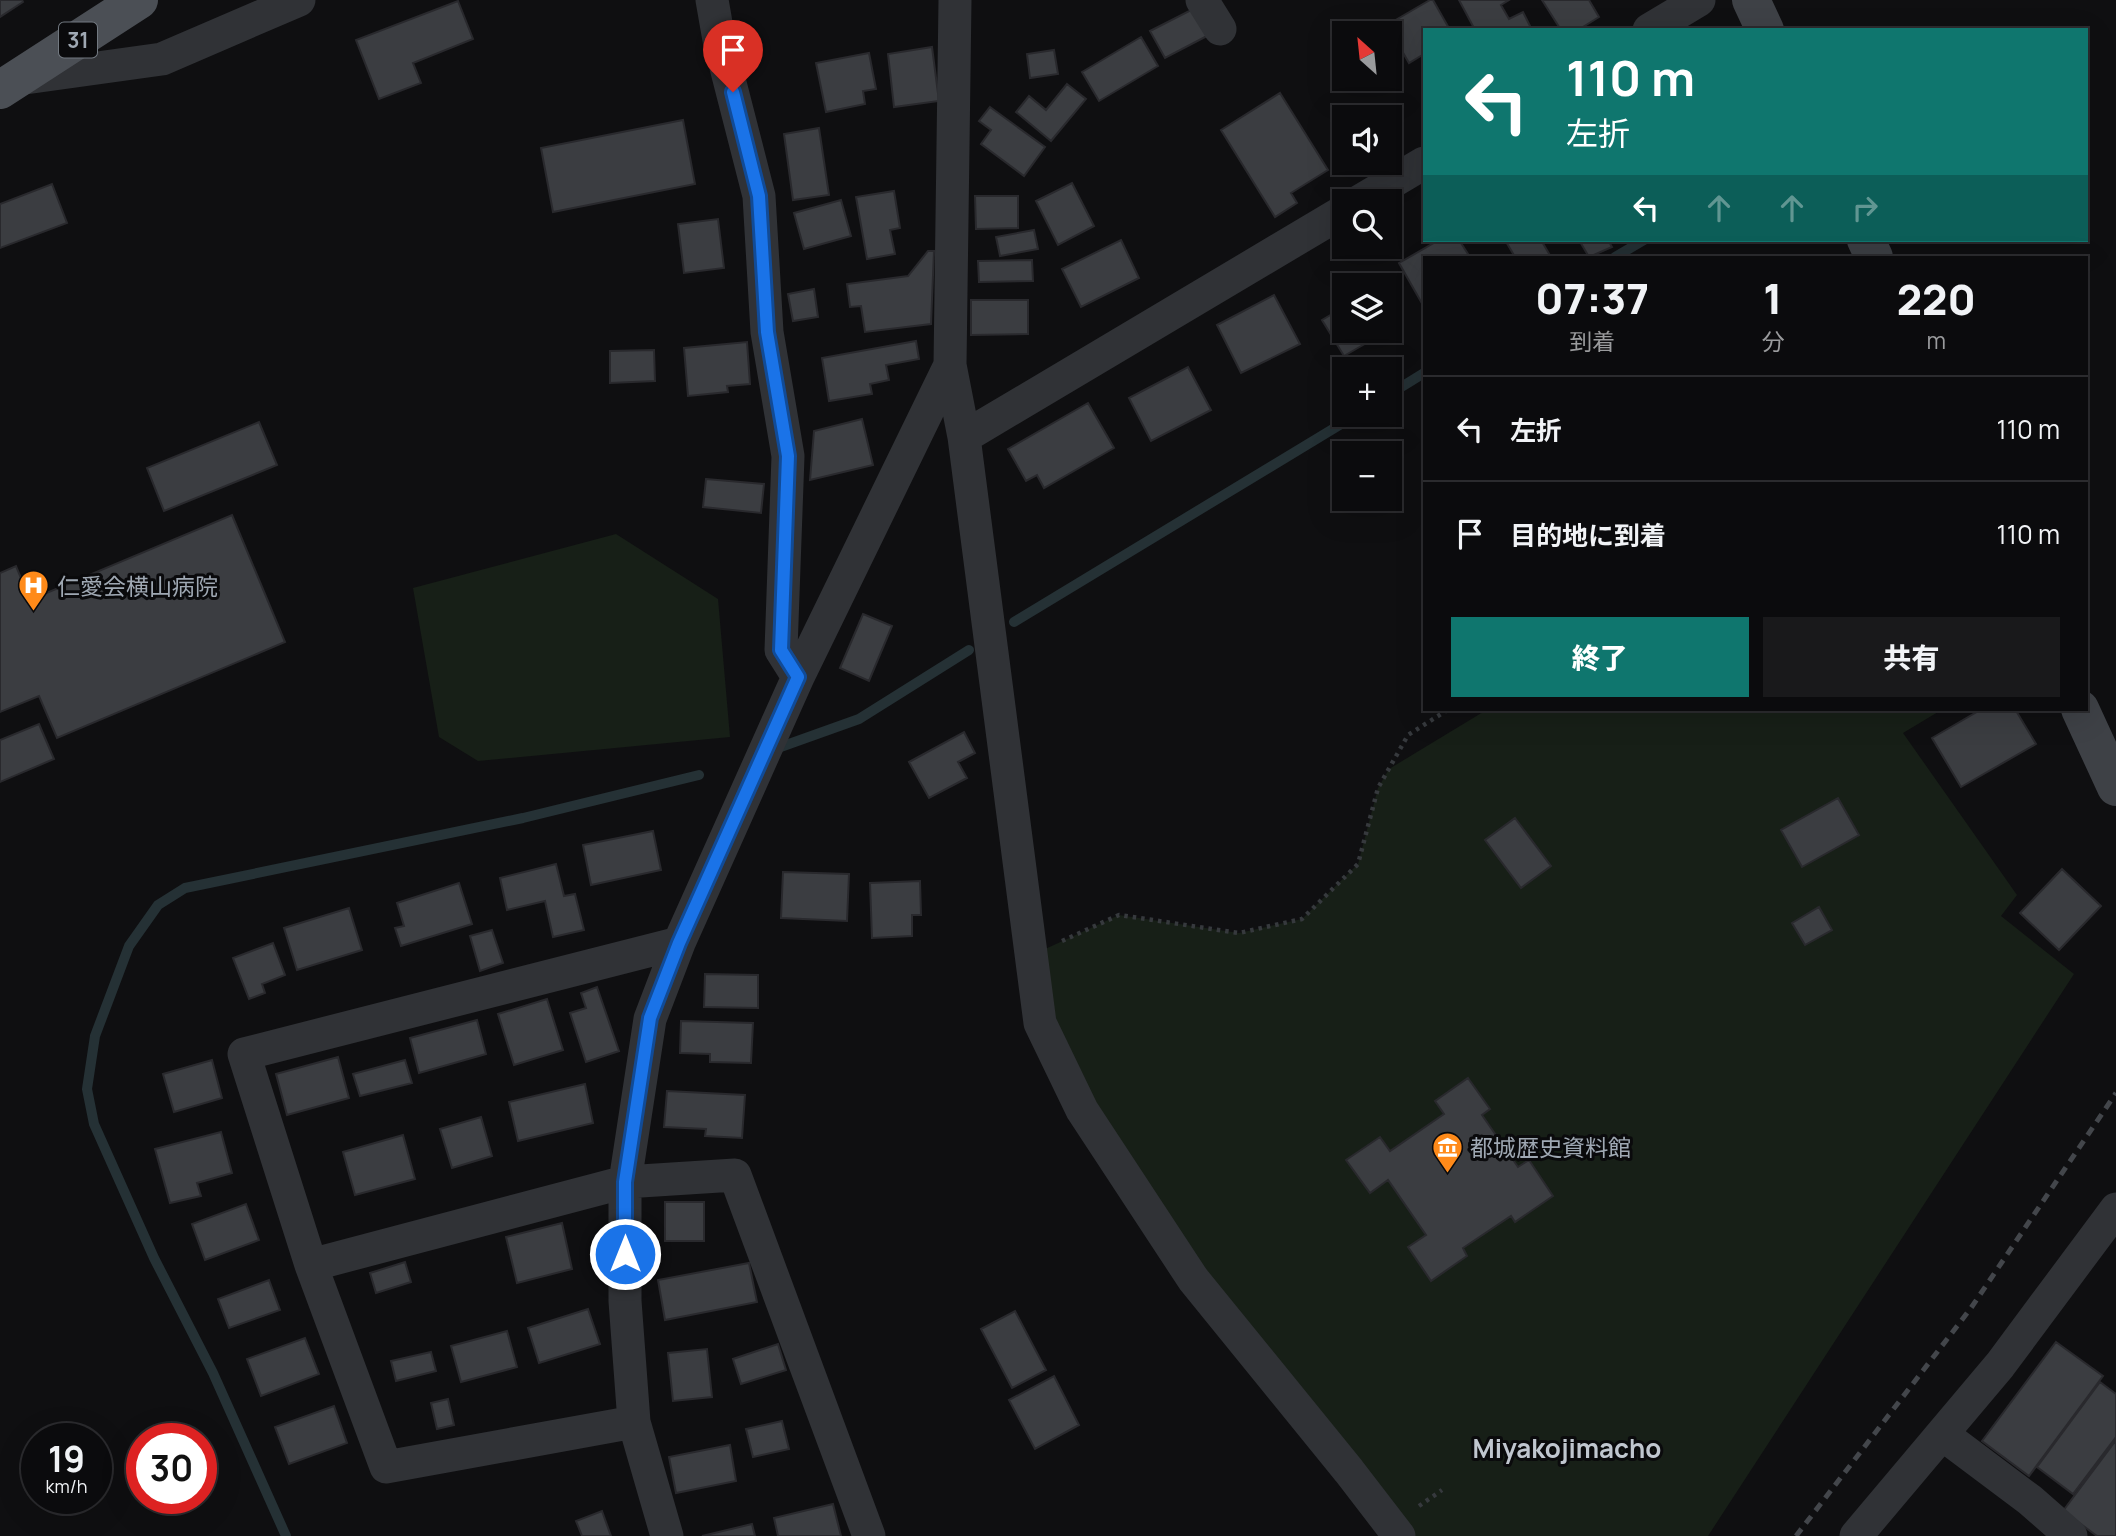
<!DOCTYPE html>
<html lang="ja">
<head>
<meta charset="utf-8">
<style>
  body { margin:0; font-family:Manrope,"Noto Sans JP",sans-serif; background:#19191b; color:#f1f3f6; height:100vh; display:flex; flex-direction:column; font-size:26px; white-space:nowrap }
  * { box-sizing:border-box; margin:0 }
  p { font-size:23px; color:#9a9b9d }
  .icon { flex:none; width:38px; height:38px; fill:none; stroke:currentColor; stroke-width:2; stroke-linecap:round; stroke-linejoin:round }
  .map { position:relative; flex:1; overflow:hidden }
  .drawer { position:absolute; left:1423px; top:256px; width:665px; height:455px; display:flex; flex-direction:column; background:#0b0b0d; border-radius:0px; box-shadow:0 7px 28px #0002,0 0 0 2px #2b2b2e }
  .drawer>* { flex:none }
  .hud { position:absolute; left:1423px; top:28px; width:665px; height:214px; border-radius:0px; box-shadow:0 7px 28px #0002,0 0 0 2px #2b2b2e; background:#0f766e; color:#fff; overflow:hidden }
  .needle { width:46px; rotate:333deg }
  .buttons { position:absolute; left:1332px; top:21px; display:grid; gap:14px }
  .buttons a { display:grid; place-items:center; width:70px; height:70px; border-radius:0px; background:#0b0b0d; box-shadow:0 7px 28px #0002,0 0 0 2px #2b2b2e; font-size:35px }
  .speed { position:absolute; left:21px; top:1423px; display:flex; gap:14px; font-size:35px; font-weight:700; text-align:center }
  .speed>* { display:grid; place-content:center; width:91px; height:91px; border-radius:50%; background:#0b0b0d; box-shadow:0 7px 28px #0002,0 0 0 2px #2b2b2e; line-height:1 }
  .speed small { font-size:18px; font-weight:400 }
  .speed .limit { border:10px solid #d22; background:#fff; color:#111 }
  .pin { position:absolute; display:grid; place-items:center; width:60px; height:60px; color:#fff; margin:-72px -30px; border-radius:50% 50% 50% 0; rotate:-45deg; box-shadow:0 0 7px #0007 }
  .pin .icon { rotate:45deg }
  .me { position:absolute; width:77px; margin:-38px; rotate:0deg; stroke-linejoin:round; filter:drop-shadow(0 0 5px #0008) }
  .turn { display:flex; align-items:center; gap:24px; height:147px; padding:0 28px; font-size:32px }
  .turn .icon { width:91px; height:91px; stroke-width:2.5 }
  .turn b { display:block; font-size:49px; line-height:60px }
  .lanes { display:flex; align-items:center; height:66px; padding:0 28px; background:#0003; justify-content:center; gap:35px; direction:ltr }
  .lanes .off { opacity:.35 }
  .eta { display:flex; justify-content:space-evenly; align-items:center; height:119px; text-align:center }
  .eta b { font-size:42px; font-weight:800; line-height:49px }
  .action { display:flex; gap:14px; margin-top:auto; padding:14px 28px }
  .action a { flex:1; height:80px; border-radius:0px; background:#0f766e; color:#fff; font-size:28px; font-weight:800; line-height:80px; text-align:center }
  .action a+a { background:#19191b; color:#f1f3f6 }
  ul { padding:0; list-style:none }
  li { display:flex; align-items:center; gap:21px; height:105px; padding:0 28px; border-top:2px solid #2b2b2e }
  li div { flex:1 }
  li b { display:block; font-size:26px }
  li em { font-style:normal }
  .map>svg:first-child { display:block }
  .green { fill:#171f17 }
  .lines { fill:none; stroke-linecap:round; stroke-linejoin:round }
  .stream { stroke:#253135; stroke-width:10 }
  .building { fill:#3b3d41; stroke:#29292d; stroke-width:2 }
  .path { stroke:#36393d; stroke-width:4.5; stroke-dasharray:3.5 5; stroke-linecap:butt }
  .street { stroke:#303236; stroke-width:33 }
  .secondary { stroke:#3e4146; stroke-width:38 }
  .primary { stroke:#4b4f55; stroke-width:38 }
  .rail { stroke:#43464b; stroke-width:5; stroke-dasharray:9 7; stroke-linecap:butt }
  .route-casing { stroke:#114b97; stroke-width:18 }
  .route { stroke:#1a73e8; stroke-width:12 }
  .labels { text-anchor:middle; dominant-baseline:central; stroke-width:6; stroke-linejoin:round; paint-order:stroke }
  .shield { fill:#0a0a0c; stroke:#727981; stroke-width:2 }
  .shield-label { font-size:21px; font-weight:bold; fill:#9fa8b3 }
  .poi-label { font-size:23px; fill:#9fa8b3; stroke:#0a0a0c; text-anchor:start }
  .quarter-label { font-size:26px; font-weight:bold; fill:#c0c6cf; stroke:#0a0a0c }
</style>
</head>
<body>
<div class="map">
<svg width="2116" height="1536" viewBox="0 0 2116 1536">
  <rect width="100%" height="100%" fill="#0f0f11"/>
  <path class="green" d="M616 534 718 599 730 737 478 761 439 737 413 588Z
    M1488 709H1943L1903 733 2017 895 2001 916 2074 974 1708 1536H1399L1082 1110 1030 956 1119 915 1239 933 1302 919 1358 864 1378 788 1389 769Z"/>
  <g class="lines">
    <path class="stream" d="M1615 257 1644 240
      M1390 394 1424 373
      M1014 622 1356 415
      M775 749 859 719 969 650
      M286 1536 213 1373 154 1258 94 1124 87 1089 95 1036 129 946 158 905 185 888 523 818 699 775"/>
  </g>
  <path class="building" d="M0 0H22L23 2 0 17Z
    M1430 0H1433L1450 30H1424V54L1409 63 1387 25Z
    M1459 0H1509L1501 5 1509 19 1523 12 1531 28 1528 30H1475Z
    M1542 0H1589L1599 17 1578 30H1561Z
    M458 1 473 39 413 63 421 83 379 99 356 40Z
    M1193 9 1207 36 1165 58 1150 31Z
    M1141 37 1158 66 1099 101 1082 72Z
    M932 47 939 101 894 107 888 54Z
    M1054 50 1058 74 1030 78 1027 54Z
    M869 53 876 89 863 91 865 104 826 112 816 63Z
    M1067 84 1086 99 1051 141 1016 112 1029 96 1046 110Z
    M1280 93 1328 170 1291 193 1297 203 1275 217 1221 130Z
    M990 107 1045 147 1024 176 981 144 991 130 979 121Z
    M683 120 695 184 553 212 541 148Z
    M819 128 829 195 793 200 784 134Z
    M1072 183 1094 226 1058 245 1036 201Z
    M52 184 67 223 0 248V204Z
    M894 191 900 228 890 230 895 254 867 259 856 197Z
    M975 196H1018V228L976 229Z
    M841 200 851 236 804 249 794 213Z
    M718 219 724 268 684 273 678 224Z
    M1034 230 1038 249 1000 256 996 237Z
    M1121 240 1139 278 1081 307 1062 269Z
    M1439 240H1459L1470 257H1424V307L1399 263Z
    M1505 240H1541L1551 257H1515Z
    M1579 240H1608L1612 247 1589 257Z
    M928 251H934L931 324 865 332 861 306 850 307 847 284 908 276Z
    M1032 260 1033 281 979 282 978 261Z
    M814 289 818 317 793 321 788 294Z
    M1274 295 1300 344 1241 373 1217 325Z
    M971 300H1028V334L971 335Z
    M1344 307V331H1387L1344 356 1322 320Z
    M916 341 919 359 886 365 889 380 870 384 872 394 829 401 822 358Z
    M747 342 750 384 727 386 728 392 688 396 684 348Z
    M654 350 655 381 610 383V351Z
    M1188 367 1211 410 1151 441 1129 398Z
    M1088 403 1114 448 1044 488 1037 475 1026 481 1008 449Z
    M862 419 873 465 810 480 814 431Z
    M259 422 277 465 164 511 147 468Z
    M706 479 764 484 761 513 703 507Z
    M232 515 285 642 57 738 39 696 0 712V573L16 566 30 600Z
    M863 614 892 626 869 681 840 668Z
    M1982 709H2015L2036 744 1961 787 1932 738Z
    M39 724 54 759 0 782V740Z
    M964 732 975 753 958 762 967 778 929 798 909 762Z
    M1838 798 1859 835 1802 867 1781 830Z
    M1515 818 1551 866 1521 888 1485 840Z
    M653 831 661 870 591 885 583 845Z
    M556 864 564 896 575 894 584 930 553 937 545 901 507 910 500 878Z
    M2062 869 2101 906 2059 950 2020 913Z
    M783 872 849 874 847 921 781 918Z
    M920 881 921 915H912V936L872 938 870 883Z
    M459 883 472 924 401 946 395 928 404 926 397 903Z
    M1819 907 1832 930 1805 945 1792 923Z
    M349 908 362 950 297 970 284 928Z
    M492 930 503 963 480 971 470 936Z
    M273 943 285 975 262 984 265 993 249 999 233 958Z
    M705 974 758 975V1008L704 1007Z
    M597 987 619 1051 586 1062 570 1013 586 1008 581 993Z
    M547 999 563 1050 514 1065 498 1014Z
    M477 1020 486 1054 419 1073 410 1038Z
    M681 1021 753 1023 751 1063 710 1062V1054L680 1053Z
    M338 1057 349 1098 287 1115 276 1074Z
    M212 1060 222 1098 174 1112 163 1074Z
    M405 1060 412 1083 360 1096 353 1074Z
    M1468 1078 1490 1109 1482 1115 1518 1167 1529 1160 1553 1196 1515 1222 1511 1216 1463 1248 1467 1256 1431 1281 1408 1247 1426 1235 1388 1180 1370 1193 1346 1160 1380 1137 1390 1151 1444 1114 1435 1101Z
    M585 1084 593 1123 518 1141 509 1102Z
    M667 1091 745 1095 742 1138 705 1136 706 1129 664 1127Z
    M481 1117 492 1156 452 1168 440 1129Z
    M221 1132 232 1173 197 1183 201 1196 170 1203 155 1149Z
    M403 1135 415 1179 355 1195 343 1152Z
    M665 1202H704V1241H665Z
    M246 1204 259 1240 205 1260 192 1224Z
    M562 1223 572 1269 517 1283 506 1237Z
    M405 1262 411 1282 376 1293 370 1273Z
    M749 1263 757 1302 665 1320 658 1280Z
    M269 1280 280 1310 229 1328 218 1299Z
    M588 1309 600 1344 539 1363 528 1328Z
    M1015 1311 1046 1370 1012 1388 981 1329Z
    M507 1331 517 1367 461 1382 451 1346Z
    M305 1338 319 1374 261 1396 247 1359Z
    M2056 1342 2103 1376 2029 1476 1982 1441Z
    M778 1344 786 1370 741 1384 733 1359Z
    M707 1349 712 1397 673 1401 668 1353Z
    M431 1352 436 1371 396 1381 391 1361Z
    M1054 1376 1079 1425 1035 1449 1009 1400Z
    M2100 1382 2116 1394V1437L2073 1494 2037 1467Z
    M448 1399 454 1425 437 1429 431 1403Z
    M334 1406 347 1443 289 1464 275 1427Z
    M782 1421 789 1449 753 1457 746 1429Z
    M2116 1440V1536H2097L2063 1511Z
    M730 1445 736 1481 676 1493 669 1457Z
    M833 1504 841 1536H778L774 1518Z
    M602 1511 611 1536H582L576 1521Z
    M752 1524 755 1536H702Z"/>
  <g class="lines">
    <path class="path" d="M1062 941 1119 915 1239 933 1302 919 1358 864 1378 788 1408 735 1449 709
      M1419 1506 1442 1490"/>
    <path class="street" d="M712 0 719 40 759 196 767 332 788 456 781 650 798 677
      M955 0 950 365 964 437 1040 1023 1082 1110 1193 1279 1349 1471 1399 1536
      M1202 0 1220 29
      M1649 30 1699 0
      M18 79 162 59 299 0
      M1360 201 1424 163
      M964 437 1344 211
      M679 943 244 1054 311 1265 625 1182 735 1175 869 1536
      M311 1265 386 1467 634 1422
      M1942 1434 2030 1500 2071 1536
      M667 1536 634 1422 625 1301V1182L650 1019 679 943 798 677 950 365
      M1856 1536 2000 1365 2116 1209"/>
    <path class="secondary" d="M1751 0 1765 30
      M1866 240 1874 257
      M2080 709 2116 787"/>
    <path class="primary" d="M0 90 139 0"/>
    <path class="rail" d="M1796 1536 1971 1308 2116 1093"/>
  </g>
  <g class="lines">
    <defs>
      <path id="route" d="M625 1254V1182L650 1018 679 943 798 677 781 650 788 456 767 332 759 196 733 92"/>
    </defs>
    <use href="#route" class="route-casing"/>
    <use href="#route" class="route"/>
  </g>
  <defs>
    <symbol id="hospital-pin" viewBox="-11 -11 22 30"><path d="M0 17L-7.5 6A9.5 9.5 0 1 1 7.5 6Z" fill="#ff8a19" stroke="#0a0a0c"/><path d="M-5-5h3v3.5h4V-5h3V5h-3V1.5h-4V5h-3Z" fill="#fff"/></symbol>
    <symbol id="museum-pin" viewBox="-11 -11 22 30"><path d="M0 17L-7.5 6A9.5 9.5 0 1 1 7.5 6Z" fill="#ff8a19" stroke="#0a0a0c"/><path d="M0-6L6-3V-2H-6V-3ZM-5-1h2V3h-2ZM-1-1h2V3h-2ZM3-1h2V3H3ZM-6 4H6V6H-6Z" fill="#fff"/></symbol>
  </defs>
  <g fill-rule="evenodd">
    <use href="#hospital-pin" x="16" y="568" width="35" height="47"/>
    <use href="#museum-pin" x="1430" y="1130" width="35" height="47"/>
  </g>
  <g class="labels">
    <rect class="shield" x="59" y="22.5" width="38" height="35" rx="5"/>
    <g class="shield-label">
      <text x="78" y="40">31</text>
    </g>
    <g class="poi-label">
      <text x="57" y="586">仁愛会横山病院</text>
      <text x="1470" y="1147">都城歴史資料館</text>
    </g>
    <g class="quarter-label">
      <text x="1567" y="1448">Miyakojimacho</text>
    </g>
  </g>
</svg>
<div class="buttons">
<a><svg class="needle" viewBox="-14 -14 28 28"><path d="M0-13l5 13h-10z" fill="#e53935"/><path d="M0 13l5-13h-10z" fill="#9a9b9d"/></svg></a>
<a><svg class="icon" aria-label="sound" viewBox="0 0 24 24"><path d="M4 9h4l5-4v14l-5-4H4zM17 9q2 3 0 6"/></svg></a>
<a><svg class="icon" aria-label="search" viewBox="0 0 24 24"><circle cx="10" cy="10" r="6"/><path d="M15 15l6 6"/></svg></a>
<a><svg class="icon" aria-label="layers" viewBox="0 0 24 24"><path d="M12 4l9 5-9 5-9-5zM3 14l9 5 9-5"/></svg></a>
<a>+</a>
<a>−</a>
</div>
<div class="speed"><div>19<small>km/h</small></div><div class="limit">30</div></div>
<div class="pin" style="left:733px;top:92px;background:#d93025"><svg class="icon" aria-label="arrive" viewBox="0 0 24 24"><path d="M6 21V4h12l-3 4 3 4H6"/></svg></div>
<svg class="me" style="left:625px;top:1254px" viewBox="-20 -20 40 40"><circle r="17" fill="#1a73e8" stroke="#fff" stroke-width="3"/><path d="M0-11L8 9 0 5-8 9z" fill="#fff"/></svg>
<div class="hud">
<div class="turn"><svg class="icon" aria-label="left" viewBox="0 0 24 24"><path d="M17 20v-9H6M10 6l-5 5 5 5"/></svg><div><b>110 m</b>左折</div></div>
<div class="lanes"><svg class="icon" aria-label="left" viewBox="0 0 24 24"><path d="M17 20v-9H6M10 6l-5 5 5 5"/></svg><svg class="icon off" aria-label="ahead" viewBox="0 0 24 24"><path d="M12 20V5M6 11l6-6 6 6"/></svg><svg class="icon off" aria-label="ahead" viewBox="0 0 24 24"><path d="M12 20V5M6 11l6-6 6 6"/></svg><svg class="icon off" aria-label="right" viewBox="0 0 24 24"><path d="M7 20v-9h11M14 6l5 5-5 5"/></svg></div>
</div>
<section class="drawer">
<div class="eta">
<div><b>07:37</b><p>到着</p></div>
<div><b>1</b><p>分</p></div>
<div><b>220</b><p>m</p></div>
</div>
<ul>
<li><svg class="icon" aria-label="left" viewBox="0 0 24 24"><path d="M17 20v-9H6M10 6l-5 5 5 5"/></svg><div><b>左折</b></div><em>110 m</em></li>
<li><svg class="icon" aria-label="arrive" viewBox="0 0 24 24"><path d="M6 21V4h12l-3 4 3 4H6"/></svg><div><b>目的地に到着</b></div><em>110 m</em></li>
</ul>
<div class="action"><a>終了</a><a>共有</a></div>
</section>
</div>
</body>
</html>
